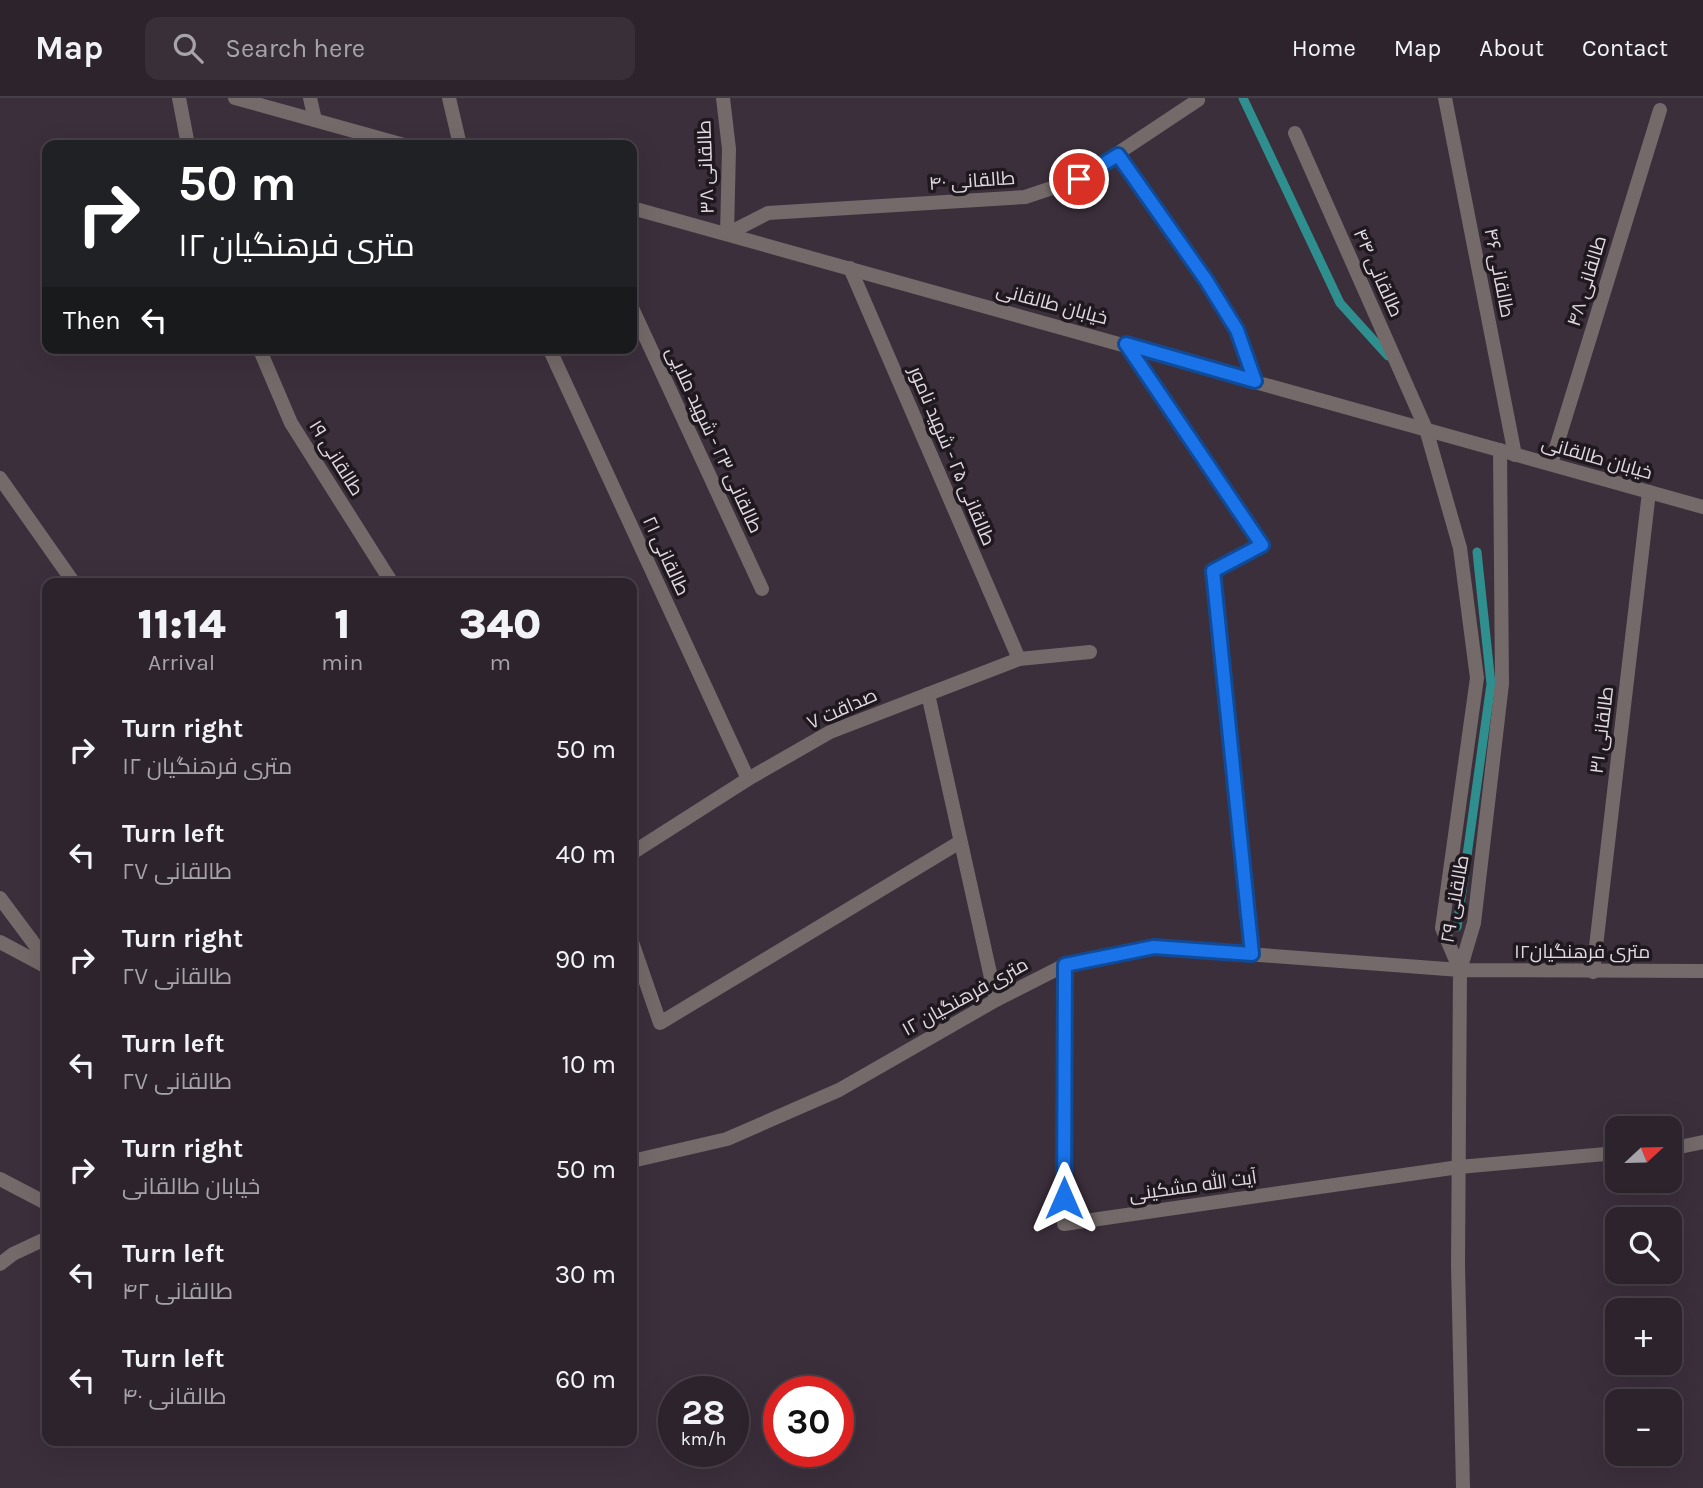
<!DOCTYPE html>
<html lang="en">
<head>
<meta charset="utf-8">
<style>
  body { margin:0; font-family:Karla,Cairo,sans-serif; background:#382f38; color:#f1f3f6; height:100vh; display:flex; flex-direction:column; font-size:26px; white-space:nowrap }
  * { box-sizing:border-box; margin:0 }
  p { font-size:23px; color:#a6a4a9 }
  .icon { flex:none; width:38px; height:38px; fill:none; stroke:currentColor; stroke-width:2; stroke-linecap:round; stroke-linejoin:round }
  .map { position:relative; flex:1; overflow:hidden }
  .panel { position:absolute; left:42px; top:480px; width:595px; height:868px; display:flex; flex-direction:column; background:#2c232c; border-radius:14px; box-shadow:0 7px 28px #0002,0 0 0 2px #484048 }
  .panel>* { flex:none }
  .guide { position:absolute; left:42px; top:42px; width:595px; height:214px; border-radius:14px; box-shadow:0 7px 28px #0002,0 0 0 2px #484048; background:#202124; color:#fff; overflow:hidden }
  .needle { width:46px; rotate:68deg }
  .tools { position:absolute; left:1605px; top:1018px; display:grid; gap:14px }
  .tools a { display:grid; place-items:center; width:77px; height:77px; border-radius:14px; background:#2c232c; box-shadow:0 7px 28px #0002,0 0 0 2px #484048; font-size:35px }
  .speed { position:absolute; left:658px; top:1278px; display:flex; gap:14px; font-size:35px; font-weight:700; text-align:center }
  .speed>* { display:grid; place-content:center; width:91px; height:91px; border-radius:50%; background:#2c232c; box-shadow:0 7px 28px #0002,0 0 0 2px #484048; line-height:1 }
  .speed small { font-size:18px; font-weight:400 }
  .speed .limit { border:10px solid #d22; background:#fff; color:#111 }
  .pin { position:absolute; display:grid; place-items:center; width:60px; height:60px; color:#fff; margin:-30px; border:4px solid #fff; border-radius:50%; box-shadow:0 2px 7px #0007 }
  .me { position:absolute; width:77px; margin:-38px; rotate:0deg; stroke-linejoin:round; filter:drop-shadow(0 0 5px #0008) }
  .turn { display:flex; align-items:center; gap:24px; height:147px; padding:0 21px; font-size:32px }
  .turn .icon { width:91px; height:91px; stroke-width:2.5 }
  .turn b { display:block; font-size:49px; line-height:60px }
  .then { display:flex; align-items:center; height:66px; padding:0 21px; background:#0003; gap:14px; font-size:26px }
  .eta { display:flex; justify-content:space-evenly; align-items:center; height:119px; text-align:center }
  .eta b { font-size:42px; font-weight:800; line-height:49px }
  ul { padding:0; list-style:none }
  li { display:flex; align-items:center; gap:21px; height:105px; padding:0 21px }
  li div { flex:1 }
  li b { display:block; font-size:26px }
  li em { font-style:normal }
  header { display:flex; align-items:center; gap:42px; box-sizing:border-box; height:98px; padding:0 35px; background:#2c232c; border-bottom:2px solid #484048 }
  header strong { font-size:33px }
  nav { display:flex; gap:38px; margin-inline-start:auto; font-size:24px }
  .search { width:490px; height:63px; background:#382f38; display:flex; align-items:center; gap:18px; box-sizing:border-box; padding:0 24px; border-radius:14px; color:#a6a4a9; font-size:26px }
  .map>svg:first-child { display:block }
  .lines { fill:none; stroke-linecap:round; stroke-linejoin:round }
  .stream { stroke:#2f8f8f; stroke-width:9 }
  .service { stroke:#736a69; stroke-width:14 }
  .minor { stroke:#736a69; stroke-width:14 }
  .tertiary { stroke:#736a69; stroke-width:14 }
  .route-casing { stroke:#114b97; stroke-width:18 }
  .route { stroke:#1a73e8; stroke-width:12 }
  .labels { text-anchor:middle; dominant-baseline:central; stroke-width:7; stroke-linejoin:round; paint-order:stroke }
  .street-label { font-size:19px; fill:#e1d9e1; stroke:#1f191f }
</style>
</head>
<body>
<header>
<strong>Map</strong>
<div class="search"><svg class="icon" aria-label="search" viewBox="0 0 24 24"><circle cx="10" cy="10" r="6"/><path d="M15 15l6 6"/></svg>Search here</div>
<nav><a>Home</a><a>Map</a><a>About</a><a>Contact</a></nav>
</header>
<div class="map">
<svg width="1703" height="1390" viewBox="0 0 1703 1390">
  <rect width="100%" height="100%" fill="#3b2f3b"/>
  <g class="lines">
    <path class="stream" d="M1243 0 1340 205 1388 258
      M1457 829 1491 586 1477 454"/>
    <path class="service" d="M310 0 315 22
      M449 0 460 47
      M1445 0 1515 357
      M1295 35 1426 331
      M850 170 1019 561
      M632 210 762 491
      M1126 246 1262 448 1213 473 1252 856
      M549 250 748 681
      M1551 366 1660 12
      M0 380 74 485
      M928 596 996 902
      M0 800 47 863
      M632 844 660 925 960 744
      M1593 874 1649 394
      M0 1081 44 1104 47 1108"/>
    <path class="minor" d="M179 0 188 47
      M723 0 729 51 727 136 768 115 1025 99 1079 81 1198 2
      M1118 57 1206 182 1237 232 1255 283
      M259 250 291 325 392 485
      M1426 331 1460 450 1477 580 1442 830 1460 872
      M632 755 748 681 830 634 1019 561 1090 554
      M0 844 47 869
      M1065 867 1064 1126 1459 1069 1617 1055
      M1670 1051 1703 1044
      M632 1063 727 1041 839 992 996 902 1065 867 1154 849 1460 872 1703 873
      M0 1166 13 1156 47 1140
      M1463 1390 1458 1167 1460 872 1474 825 1502 586 1500 352"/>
    <path class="tertiary" d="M235 0 404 47
      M632 110 1703 409"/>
  </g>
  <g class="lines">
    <defs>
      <path id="route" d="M1064 1100 1065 867 1154 849 1252 856 1213 473 1262 447 1126 246 1255 283 1237 232 1206 182 1118 57 1079 81"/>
    </defs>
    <use href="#route" class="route-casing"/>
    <use href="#route" class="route"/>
  </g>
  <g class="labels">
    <g class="street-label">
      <text transform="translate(706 69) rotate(-92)">طالقانی ۳۸</text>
      <text transform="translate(972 83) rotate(-4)">طالقانی ۴۰</text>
      <text transform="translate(1378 175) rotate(66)">طالقانی ۴۴</text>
      <text transform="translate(1499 175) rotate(79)">طالقانی ۴۶</text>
      <text transform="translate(1587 183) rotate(-73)">طالقانی ۴۸</text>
      <text transform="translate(1052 206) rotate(15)">خیابان طالقانی</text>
      <text transform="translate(714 342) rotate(65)">طالقانی ۲۳ - شهید ملایی</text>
      <text transform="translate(952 358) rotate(67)">طالقانی ۲۵ - شهید نامور</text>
      <text transform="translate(336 360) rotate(58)">طالقانی ۱۹</text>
      <text transform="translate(1597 360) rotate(16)">خیابان طالقانی</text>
      <text transform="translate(666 458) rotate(65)">طالقانی ۲۱</text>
      <text transform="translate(842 611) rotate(-24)">صداقت ۷</text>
      <text transform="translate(1602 632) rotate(-83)">طالقانی ۳۱</text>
      <text transform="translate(1455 801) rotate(-80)">طالقانی ۲۹</text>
      <text x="1582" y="854">۱۲متری فرهنگیان</text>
      <text transform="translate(965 899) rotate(-29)">۱۲ متری فرهنگیان</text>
      <text transform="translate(1193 1088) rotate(-8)">آیت الله مشکینی</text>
    </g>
  </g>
</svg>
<div class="tools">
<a><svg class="needle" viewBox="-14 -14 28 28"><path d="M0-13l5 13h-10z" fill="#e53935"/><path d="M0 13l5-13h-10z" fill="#a6a4a9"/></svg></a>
<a><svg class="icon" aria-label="search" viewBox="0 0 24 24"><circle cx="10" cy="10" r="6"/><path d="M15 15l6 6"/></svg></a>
<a>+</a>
<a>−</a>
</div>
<div class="speed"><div>28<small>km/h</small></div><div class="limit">30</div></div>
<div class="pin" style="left:1079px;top:81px;background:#d93025"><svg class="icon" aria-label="arrive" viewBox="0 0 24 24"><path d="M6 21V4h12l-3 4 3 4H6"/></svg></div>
<svg class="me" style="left:1064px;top:1100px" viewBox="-20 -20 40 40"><path d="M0-17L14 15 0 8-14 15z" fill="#1a73e8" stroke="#fff" stroke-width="4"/></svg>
<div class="guide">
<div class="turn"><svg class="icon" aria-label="right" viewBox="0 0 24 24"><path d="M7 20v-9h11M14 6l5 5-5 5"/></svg><div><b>50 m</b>۱۲ متری فرهنگیان</div></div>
<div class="then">Then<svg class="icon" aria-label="left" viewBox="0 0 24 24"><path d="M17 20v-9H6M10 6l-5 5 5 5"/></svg></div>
</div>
<section class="panel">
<div class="eta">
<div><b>11:14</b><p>Arrival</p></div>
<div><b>1</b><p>min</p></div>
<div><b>340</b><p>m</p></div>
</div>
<ul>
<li><svg class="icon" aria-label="right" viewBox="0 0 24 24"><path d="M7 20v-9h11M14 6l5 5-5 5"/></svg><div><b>Turn right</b><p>۱۲ متری فرهنگیان</p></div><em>50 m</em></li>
<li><svg class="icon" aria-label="left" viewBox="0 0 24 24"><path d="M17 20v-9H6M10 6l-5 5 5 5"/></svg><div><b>Turn left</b><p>طالقانی ۲۷</p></div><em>40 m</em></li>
<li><svg class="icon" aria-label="right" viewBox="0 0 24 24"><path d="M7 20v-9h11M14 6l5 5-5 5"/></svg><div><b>Turn right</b><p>طالقانی ۲۷</p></div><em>90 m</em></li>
<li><svg class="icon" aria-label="left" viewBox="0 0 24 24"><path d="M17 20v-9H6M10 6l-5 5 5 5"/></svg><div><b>Turn left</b><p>طالقانی ۲۷</p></div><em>10 m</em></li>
<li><svg class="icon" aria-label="right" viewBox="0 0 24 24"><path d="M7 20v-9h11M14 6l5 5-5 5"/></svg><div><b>Turn right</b><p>خیابان طالقانی</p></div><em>50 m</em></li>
<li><svg class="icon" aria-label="left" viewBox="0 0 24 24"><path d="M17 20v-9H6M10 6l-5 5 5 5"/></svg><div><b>Turn left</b><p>طالقانی ۴۲</p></div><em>30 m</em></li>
<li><svg class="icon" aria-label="left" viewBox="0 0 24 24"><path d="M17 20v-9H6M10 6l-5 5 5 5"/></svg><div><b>Turn left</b><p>طالقانی ۴۰</p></div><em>60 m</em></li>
</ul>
</section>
</div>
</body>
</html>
